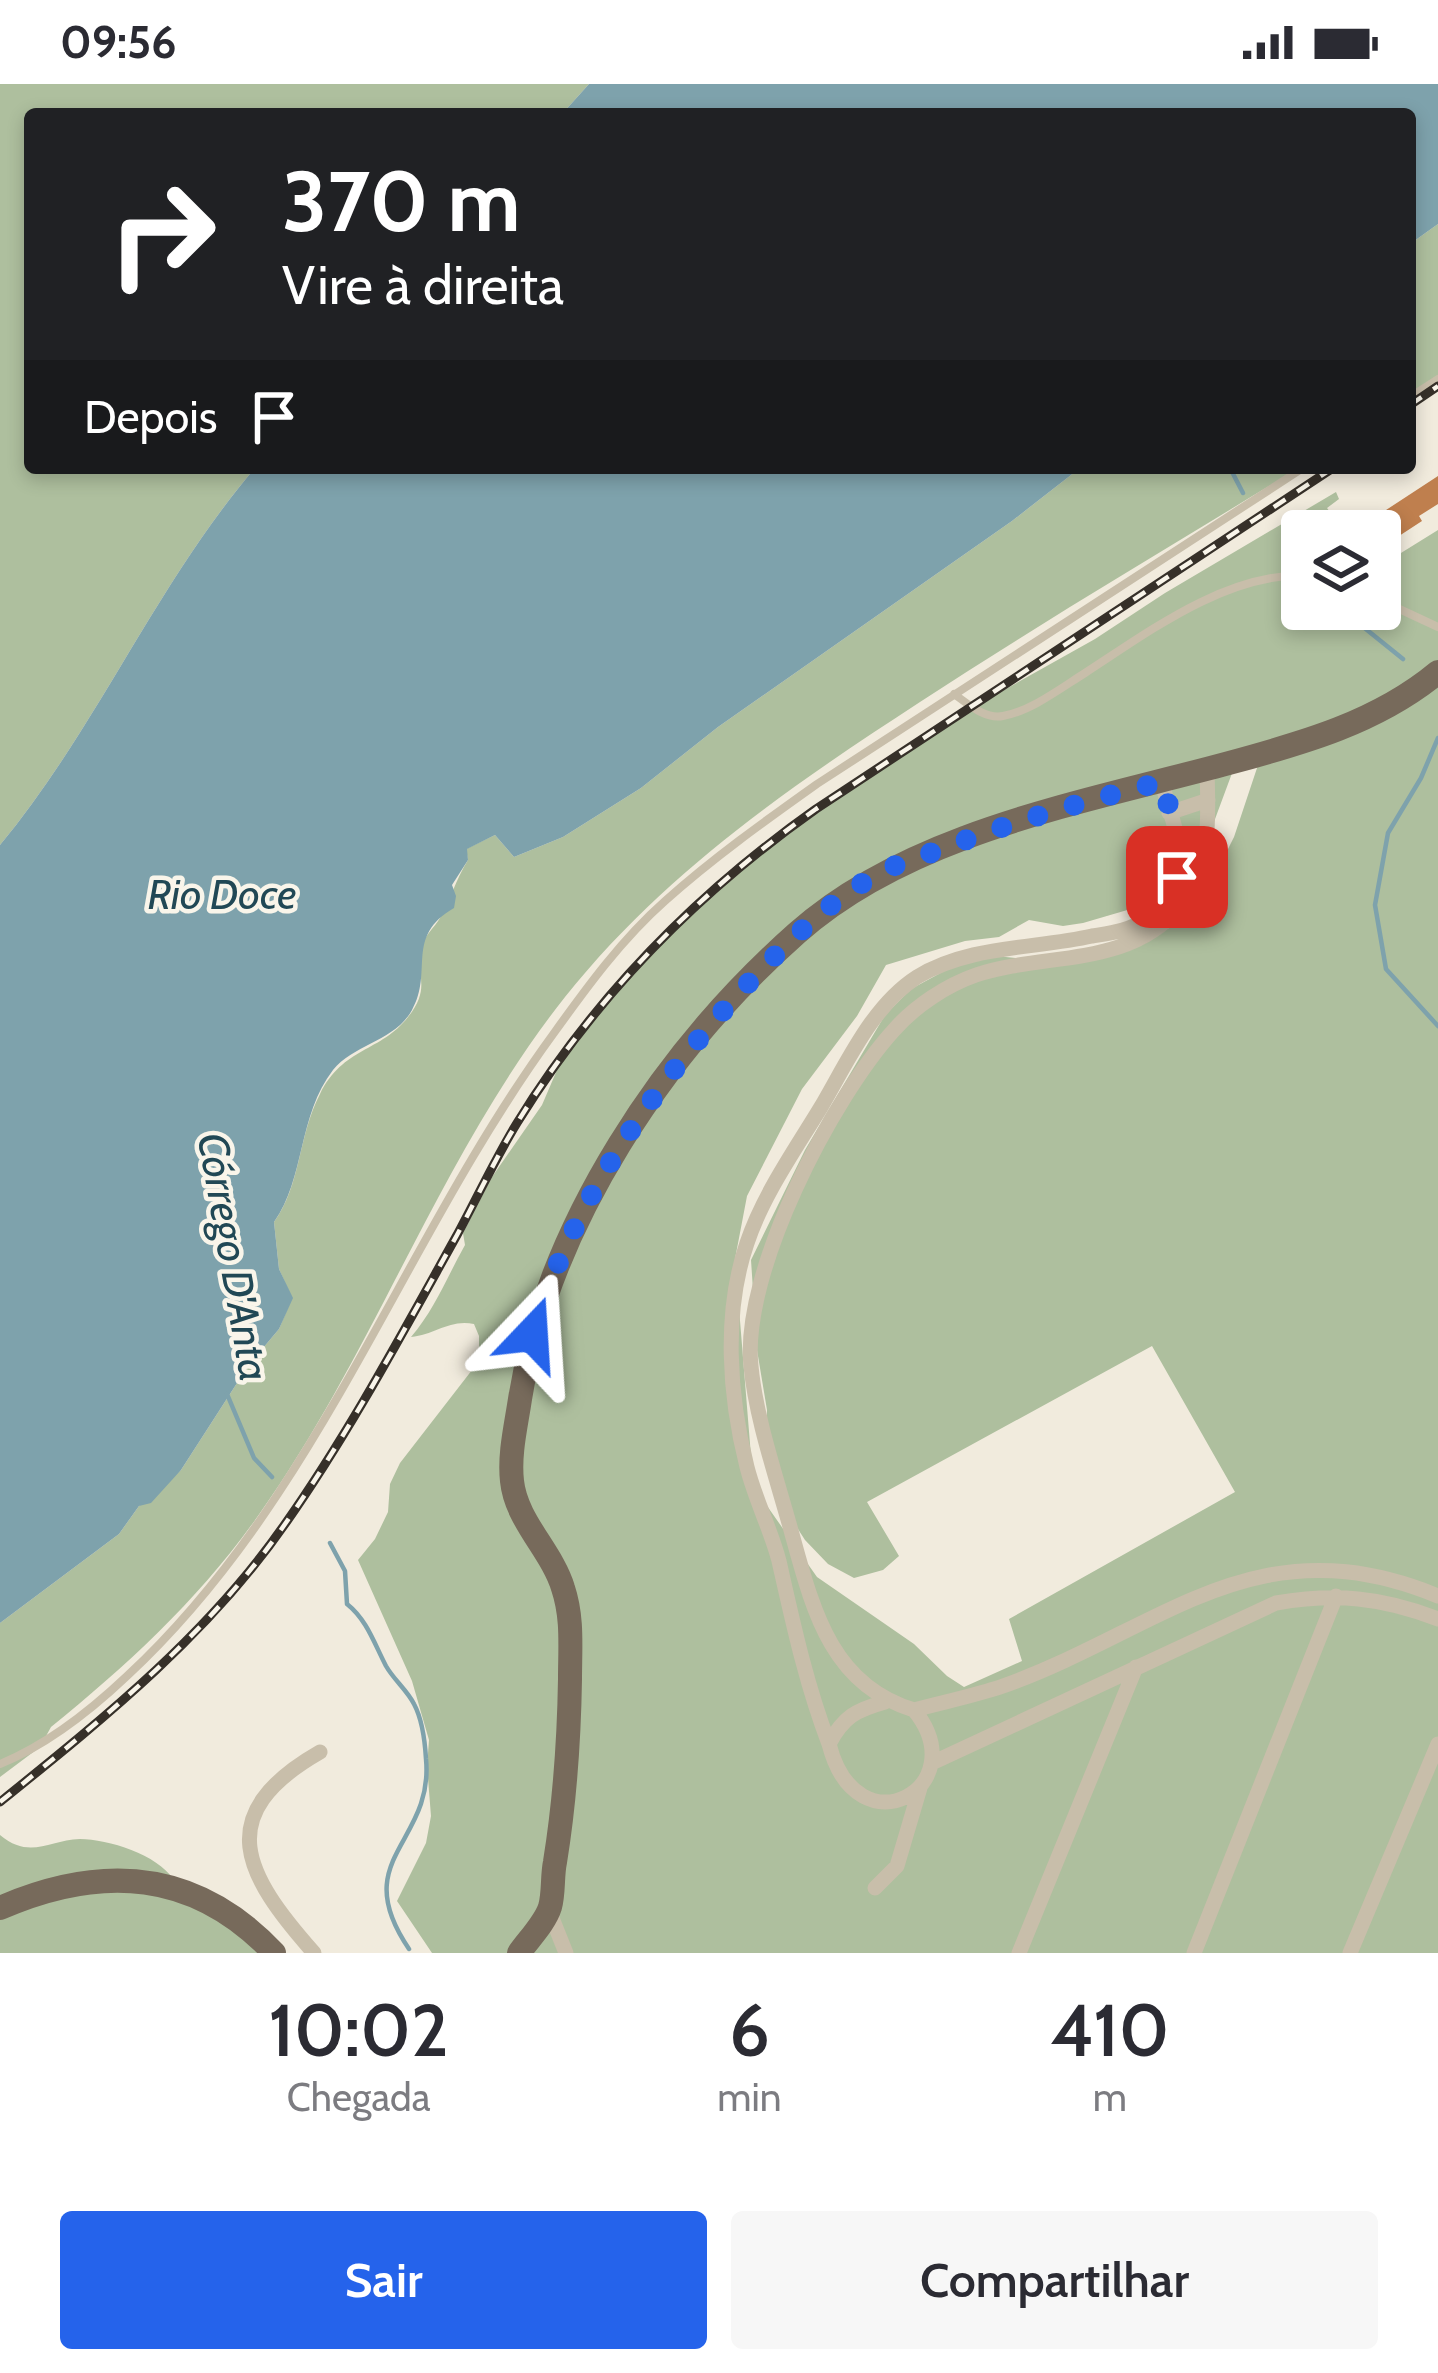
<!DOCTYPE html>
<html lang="pt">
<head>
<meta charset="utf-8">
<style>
  body { margin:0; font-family:Cabin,sans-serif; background:#f7f7f7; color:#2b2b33; height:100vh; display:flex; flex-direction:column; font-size:45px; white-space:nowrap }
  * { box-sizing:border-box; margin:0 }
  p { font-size:39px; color:#7c7c81 }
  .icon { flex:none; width:66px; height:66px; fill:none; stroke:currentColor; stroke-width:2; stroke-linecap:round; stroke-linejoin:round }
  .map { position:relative; height:1869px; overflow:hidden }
  .panel { display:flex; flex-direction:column; background:#fff; flex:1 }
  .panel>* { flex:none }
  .hud { position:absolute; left:24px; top:24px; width:1392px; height:366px; border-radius:12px; box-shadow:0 6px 18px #0003; background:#202124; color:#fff; overflow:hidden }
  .fabs { position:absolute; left:1281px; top:426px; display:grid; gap:24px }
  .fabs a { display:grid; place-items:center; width:120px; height:120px; border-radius:12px; background:#fff; box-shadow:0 6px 18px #0003; font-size:60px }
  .pin { position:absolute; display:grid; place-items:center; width:102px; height:102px; color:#fff; margin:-51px; border-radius:24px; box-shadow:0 6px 18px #0006 }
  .me { position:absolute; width:132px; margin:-66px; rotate:20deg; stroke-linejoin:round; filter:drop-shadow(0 0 9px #0008) }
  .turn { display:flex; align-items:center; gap:42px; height:252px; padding:0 60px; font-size:54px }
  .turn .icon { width:156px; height:156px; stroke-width:2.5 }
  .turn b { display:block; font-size:84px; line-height:102px }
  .then { display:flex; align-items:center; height:114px; padding:0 60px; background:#0003; gap:24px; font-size:45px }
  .eta { display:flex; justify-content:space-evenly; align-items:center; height:204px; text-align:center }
  .eta b { font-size:72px; font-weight:600; line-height:84px }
  .action { display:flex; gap:24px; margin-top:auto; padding:24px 60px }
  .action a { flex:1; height:138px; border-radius:12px; background:#2563eb; color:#fff; font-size:48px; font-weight:600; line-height:138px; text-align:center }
  .action a+a { background:#f7f7f7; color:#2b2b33 }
  .status { display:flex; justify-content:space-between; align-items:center; height:84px; padding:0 60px; background:#fff; direction:ltr }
  .status svg { height:33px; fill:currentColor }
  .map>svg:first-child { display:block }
  .green { fill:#aebf9e; fill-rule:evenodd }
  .water { fill:#7ea2ac }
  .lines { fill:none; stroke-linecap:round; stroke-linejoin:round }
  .stream { stroke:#7ea2ac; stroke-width:4.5 }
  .building { fill:#bf7f4e }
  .service { stroke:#c8beaa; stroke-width:8 }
  .minor { stroke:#c8beaa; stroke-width:15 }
  .primary { stroke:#776a5b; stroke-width:24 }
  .rail-casing { stroke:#363029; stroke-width:9 }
  .rail { stroke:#f9f5ea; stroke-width:4.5; stroke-dasharray:14; stroke-linecap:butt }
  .route { stroke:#2563eb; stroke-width:21; stroke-dasharray:0 37.8 }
  .labels { text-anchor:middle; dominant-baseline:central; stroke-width:9; stroke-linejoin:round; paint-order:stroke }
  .water-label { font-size:42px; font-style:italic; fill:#214855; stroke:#f9f5ea }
</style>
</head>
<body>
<div class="status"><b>09:56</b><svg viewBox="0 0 49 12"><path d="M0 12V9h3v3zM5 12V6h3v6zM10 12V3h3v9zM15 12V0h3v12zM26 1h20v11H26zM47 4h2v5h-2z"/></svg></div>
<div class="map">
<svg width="1438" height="1869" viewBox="0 0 1438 1869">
  <rect width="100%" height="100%" fill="#f1ebdd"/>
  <path class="green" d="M0 0H589L562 30H30V384H255C156 500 97 644 0 761Z
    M1438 140V299L1410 316V160Z
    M1080 384H1299C1172 461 1044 537 920 618 788 704 664 789 565 913 440 1071 376 1265 260 1429 202 1512 129 1580 51 1643L40 1663 0 1693V1539L119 1450 139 1422 181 1386 248 1282 279 1245 292 1214 279 1185 274 1138C301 1101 298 1052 320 1010 343 963 381 968 408 933 432 903 415 892 421 865 423 853 434 844 440 834 451 815 455 797 468 776L466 765 495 751 514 773 563 753 641 704 718 643 1012 437Z
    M1336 408 1339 415 1327 424 1344 447H1302V525H1380V482L1438 446V1869H432L397 1817 426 1759 431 1732 427 1682 429 1656 412 1597 358 1476 375 1455 388 1428 390 1400 400 1379 479 1277V1252L474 1240C449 1235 435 1251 411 1253 435 1225 447 1193 465 1161L463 1149 492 1093 542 1021 557 986 598 923 685 826 726 795 742 776 963 629 1095 555 1165 509ZM1238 673 1260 675 1234 753 1216 789 1177 841 1073 880 996 872 959 879 911 905 885 931 805 1066 751 1176 757 1266 767 1326 766 1362 787 1428 805 1456 828 1480 854 1494 883 1486 899 1472 867 1418 1152 1262 1235 1408 1009 1535 1022 1577 964 1603 947 1592 914 1560 817 1493 760 1412 751 1372 735 1175 747 1112 802 1005 857 932 886 881 965 857 999 853 1029 836 1063 842 1083 839 1158 817 1186 793 1208 754Z
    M0 1751C30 1776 49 1756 80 1755 108 1755 158 1771 173 1795L276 1869H0Z"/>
  <path class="water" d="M589 0H1438V140L1410 160V30H562Z
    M255 384H1080L1012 437 718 643 641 704 563 753 514 773 495 751 467 765 468 776 452 801 456 812 454 824C404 853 434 887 412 926 395 957 354 960 333 986 298 1031 305 1095 274 1138L279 1185 293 1214 279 1245 248 1282 181 1386 151 1419 139 1422 119 1450 0 1539V761C97 644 156 500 255 384Z"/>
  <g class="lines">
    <path class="stream" d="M1230 384 1243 409
      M1341 525 1403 575
      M1438 654 1421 694 1388 749 1375 821 1386 885 1438 942
      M227 1310 254 1374 272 1393
      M330 1459 345 1487 347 1520C367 1536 374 1559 386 1582 394 1596 407 1606 414 1620 422 1635 425 1658 426 1675 434 1760 347 1774 409 1865"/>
  </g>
  <path class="building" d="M1438 392V420L1419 432 1422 437 1399 452 1383 428Z"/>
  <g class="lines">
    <path class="service" d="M1410 313 1438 295
      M1380 516 1438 543
      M954 610C967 619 985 636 1003 632 1031 627 1061 604 1085 589 1150 547 1222 492 1302 491
      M0 1680C47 1661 90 1627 127 1592 320 1413 401 1158 554 949 587 903 622 855 665 817 713 774 765 737 817 700L1303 384"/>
    <path class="minor" d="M1169 729 1208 716
      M885 1618C856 1626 843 1633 829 1660 857 1770 977 1703 914 1626 831 1601 813 1526 792 1450 778 1398 756 1336 751 1282 741 1189 832 1014 894 946 915 922 947 901 976 891 1045 868 1127 884 1179 824 1213 785 1208 733 1207 685
      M914 1626C943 1618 974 1612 1003 1602 1163 1545 1255 1437 1438 1512
      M829 1660C806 1600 793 1539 779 1477 771 1446 755 1415 747 1383 729 1312 723 1229 747 1159 763 1111 795 1066 821 1023 847 979 872 922 917 893 969 861 1035 865 1092 852 1110 849 1129 847 1144 836 1203 791 1175 754 1162 698
      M934 1678 1276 1519C1336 1509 1381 1513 1438 1535
      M875 1804 897 1782 920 1704
      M550 1829 566 1869
      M314 1869C245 1791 210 1731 320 1668
      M1019 1869 1136 1583
      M1194 1869 1336 1512
      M1350 1869 1438 1660"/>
    <path class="primary" d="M0 1824C101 1780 195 1785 274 1869
      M519 1869C528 1856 545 1839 550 1823 554 1809 552 1792 555 1778 565 1716 569 1658 570 1595 570 1563 573 1534 563 1504 552 1467 516 1437 512 1397 509 1370 516 1342 520 1315 548 1140 665 966 797 849 910 748 1086 718 1229 679 1303 659 1378 638 1438 588"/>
    <defs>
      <path id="rail" d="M1410 321 1438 302
        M0 1718C104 1634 208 1551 285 1440 349 1349 403 1248 457 1151 477 1114 495 1075 517 1039 594 914 697 809 816 725L1333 384"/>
    </defs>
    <use href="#rail" class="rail-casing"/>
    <use href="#rail" class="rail"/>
  </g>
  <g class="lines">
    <path class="route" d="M532 1250C575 1113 658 994 757 890 794 852 836 811 884 787 902 777 924 772 944 764 1015 737 1088 716 1162 698 1169 731 1188 759 1177 793"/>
  </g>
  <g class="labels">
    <g class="water-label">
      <text x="222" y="810">Rio Doce</text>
      <text transform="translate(234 1173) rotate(80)">Córrego D'Anta</text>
    </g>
  </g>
</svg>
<div class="fabs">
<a><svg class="icon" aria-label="layers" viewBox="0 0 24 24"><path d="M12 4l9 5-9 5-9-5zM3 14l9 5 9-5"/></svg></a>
</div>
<div class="pin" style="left:1177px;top:793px;background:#d93025"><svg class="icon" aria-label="arrive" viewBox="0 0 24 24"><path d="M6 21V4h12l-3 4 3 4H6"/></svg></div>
<svg class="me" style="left:532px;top:1250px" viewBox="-20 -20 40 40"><path d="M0-17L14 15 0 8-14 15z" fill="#2563eb" stroke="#fff" stroke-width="4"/></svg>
<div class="hud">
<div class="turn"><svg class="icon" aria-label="right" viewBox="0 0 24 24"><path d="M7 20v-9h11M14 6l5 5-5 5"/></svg><div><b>370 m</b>Vire à direita</div></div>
<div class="then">Depois<svg class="icon" aria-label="arrive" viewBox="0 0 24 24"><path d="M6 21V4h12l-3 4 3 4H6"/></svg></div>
</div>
</div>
<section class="panel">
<div class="eta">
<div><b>10:02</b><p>Chegada</p></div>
<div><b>6</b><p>min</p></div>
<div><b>410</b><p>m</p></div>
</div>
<div class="action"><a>Sair</a><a>Compartilhar</a></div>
</section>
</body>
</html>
